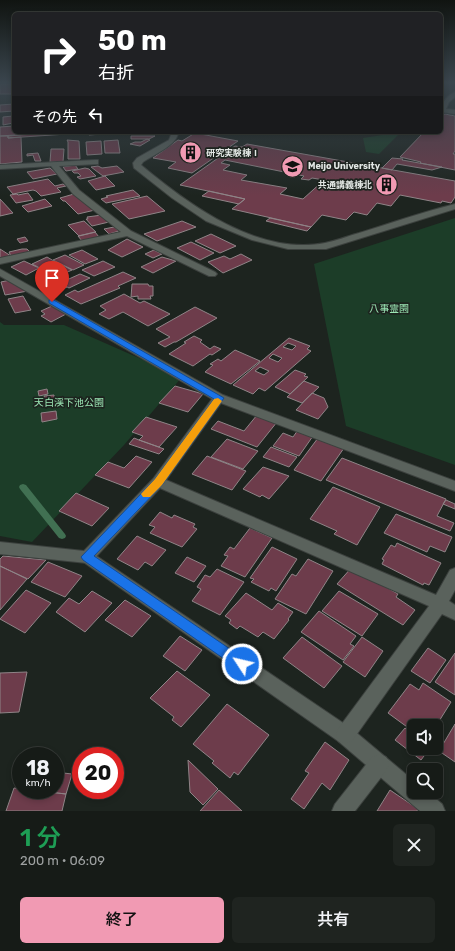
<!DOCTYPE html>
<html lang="ja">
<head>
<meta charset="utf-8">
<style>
  body { margin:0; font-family:Rubik,"Noto Sans JP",sans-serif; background:#1f2420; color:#f1f3f6; height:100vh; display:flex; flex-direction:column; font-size:15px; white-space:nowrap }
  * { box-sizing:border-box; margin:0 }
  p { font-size:13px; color:#9ea1a1 }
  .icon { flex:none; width:22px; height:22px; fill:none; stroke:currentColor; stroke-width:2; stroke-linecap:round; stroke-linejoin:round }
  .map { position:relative; height:811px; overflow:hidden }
  .side { display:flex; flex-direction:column; background:#161b17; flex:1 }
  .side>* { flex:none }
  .hud { position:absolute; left:12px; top:12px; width:431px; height:122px; border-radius:6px; box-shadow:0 2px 6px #0003,0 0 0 1px #353936; background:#202124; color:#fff; overflow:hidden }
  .buttons { position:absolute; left:407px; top:719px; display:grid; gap:8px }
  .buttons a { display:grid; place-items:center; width:36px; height:36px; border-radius:6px; background:#161b17; box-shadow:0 2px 6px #0003,0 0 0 1px #353936; font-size:20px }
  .speed { position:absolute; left:12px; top:747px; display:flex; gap:8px; font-size:20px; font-weight:700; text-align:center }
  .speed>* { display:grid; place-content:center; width:52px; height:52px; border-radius:50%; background:#161b17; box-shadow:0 2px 6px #0003,0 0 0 1px #353936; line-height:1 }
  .speed small { font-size:10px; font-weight:400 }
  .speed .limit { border:6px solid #d22; background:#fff; color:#111 }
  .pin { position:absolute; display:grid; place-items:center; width:34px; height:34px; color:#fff; margin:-41px -17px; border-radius:50% 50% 50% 0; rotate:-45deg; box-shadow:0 0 4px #0007 }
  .pin .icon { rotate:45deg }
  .me { position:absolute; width:44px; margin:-22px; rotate:305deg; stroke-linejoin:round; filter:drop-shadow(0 0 3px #0008) }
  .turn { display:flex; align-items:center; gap:14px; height:84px; padding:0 20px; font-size:18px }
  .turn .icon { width:52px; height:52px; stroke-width:2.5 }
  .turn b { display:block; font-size:28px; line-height:34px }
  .then { display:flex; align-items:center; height:38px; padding:0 20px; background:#0003; gap:8px; font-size:15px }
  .round { display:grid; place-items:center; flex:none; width:42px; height:42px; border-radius:6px; background:#1f2420 }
  .headline { display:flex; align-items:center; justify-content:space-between; height:68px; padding:0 20px }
  h1 { font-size:24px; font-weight:600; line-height:30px; color:#1e9e55 }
  .cta { display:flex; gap:8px; margin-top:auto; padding:8px 20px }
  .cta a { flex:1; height:46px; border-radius:6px; background:#f19ab3; color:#111; font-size:16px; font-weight:600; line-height:46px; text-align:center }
  .cta a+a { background:#1f2420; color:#f1f3f6 }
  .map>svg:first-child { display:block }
  .green { fill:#1c3d28 }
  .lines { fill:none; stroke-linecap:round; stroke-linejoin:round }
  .stream { fill:#417052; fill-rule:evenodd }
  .building { fill:#6d3c4b; stroke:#8f8487; fill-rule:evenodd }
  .lane-casing { stroke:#3c413e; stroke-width:2 }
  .street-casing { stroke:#3c413e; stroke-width:2 }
  .lane { fill:#5a625c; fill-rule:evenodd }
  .street { fill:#5a625c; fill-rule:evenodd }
  .route { fill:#1a73e8; stroke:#114b97 }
  .slow { fill:#f59e0b }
  .labels { text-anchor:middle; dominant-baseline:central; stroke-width:3.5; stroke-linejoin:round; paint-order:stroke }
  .far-poi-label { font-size:9px; font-weight:bold; fill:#e2e7e4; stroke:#1d241f; text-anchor:start }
  .park-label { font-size:10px; fill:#9be6b4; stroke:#1d241f }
</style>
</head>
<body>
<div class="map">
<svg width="455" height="811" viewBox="0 0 455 811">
  <rect width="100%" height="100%" fill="#1d241f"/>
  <path class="green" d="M389 134 398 135 379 154 366 152 363 138Z
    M455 218V465L346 426 314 264Z
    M0 322 4 325H64L182 377 124 445 32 542 0 536Z"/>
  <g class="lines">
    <path class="stream" d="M23 484 26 485 65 534 66 536 65 538 62 539 59 538 20 489 19 487 20 485Z"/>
  </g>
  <path class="building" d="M0 84H14V94H0Z
    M14 104V111L0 112V105Z
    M445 114 455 116V151L453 154H455V170L420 163 421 162 400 157 424 132H441V116Z
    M13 116V123L3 125V117Z
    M14 126V132H60L0 136V127Z
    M60 132H67V134L8 138V136Z
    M88 132H129L89 135Z
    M195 133 238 141 192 173 168 168 176 162 153 158 178 140 182 141Z
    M0 136H8V138L21 137 22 162 0 164Z
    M131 136H155L149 139H131Z
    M147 139 150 140 140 146 130 144 135 142H141Z
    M67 140 79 141 80 159H68V142Z
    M118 140 120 153H105L104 141Z
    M101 141 102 154 87 155 86 142Z
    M247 144 455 181V197L451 203 442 201 441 203 400 195 391 206 377 203 367 215 354 212 346 220 322 215 311 227 232 209 245 199 180 185 235 146 242 147ZM225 160 304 176 301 179 309 180 312 178 324 180 303 199 280 194 287 188 241 180 247 175 223 170 230 165 221 163Z
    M51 149H64L63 162H50Z
    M38 153 41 161H35L33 155 27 156V154Z
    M392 158 403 159 402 160 442 167 432 170 397 164 392 170 382 168Z
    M75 165 78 169 66 171 63 167Z
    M98 166 102 168 117 166 124 172 103 176 91 167Z
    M50 168 57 174 33 179 27 172Z
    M85 168 89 169 96 176 80 179 77 177 81 176 78 173H74L72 171Z
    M105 176 115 186 96 190 88 181Z
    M48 179 55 186 63 184 66 186 57 188 61 192 41 196 36 191 33 190 13 194 7 187Z
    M133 190 140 196 106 203 101 199 108 197 106 196Z
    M209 191 245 199 239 204 202 196Z
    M28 193 33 200 16 203 10 195 17 194 18 195Z
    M74 194 95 210 78 214 65 201H63L60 198Z
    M147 196 165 211 129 219 112 204Z
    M0 199 13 213 0 216Z
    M45 199 52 206 28 212 22 206Z
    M102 215 109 222 92 226 86 219H88L87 217Z
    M270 218 311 227 307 231 266 221Z
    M84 221 96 232 79 236 68 225Z
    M182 221 196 227 157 241 144 234Z
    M114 227 119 231 109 234 104 229Z
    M95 232 99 237 82 241 78 236Z
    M211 234 236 246 220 253 195 241Z
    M25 237 28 241 20 243 17 239Z
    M127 239 143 247 122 257 108 250Z
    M191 242 214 253 200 260 177 248Z
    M0 249 11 256 0 259Z
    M22 249H27L30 252 11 256 9 252Z
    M82 250 98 259 85 264 69 255Z
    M154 250 162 254 153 258 145 254Z
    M241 254 252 260 223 273 208 262 224 256 230 259Z
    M65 255 84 265 73 270 53 260Z
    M47 257 59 264 44 270 32 264Z
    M162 257 176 261 153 273 141 267Z
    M24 261 39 268 26 275 11 267Z
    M103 261 115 267 94 276 82 270Z
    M62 265 72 270 48 281 43 278 46 277 42 275 45 274 43 273Z
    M123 272 136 278 118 286 120 288 81 304 65 295 75 290 78 292Z
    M80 274 90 278 69 288 60 283Z
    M10 280 28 291 5 295 1 282Z
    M60 283 67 287 56 292 49 288Z
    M132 284H148L149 286H153V296H150L151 299H138V296L131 297Z
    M124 294 140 303 144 301 170 314 148 326 123 312 109 319 99 314 106 310 100 306Z
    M23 296 31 310 15 313 8 299Z
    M52 306 66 314 51 322 41 316 45 314 41 311Z
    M195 307 217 318 176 342H174L165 347 158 343 170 337 156 329Z
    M194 336 202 340 200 342 210 349 214 346 221 349 212 355 210 354 193 366 169 354 186 343 184 342Z
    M289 338 310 346 307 349 311 351 265 391 259 388 253 394 233 385ZM288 343 296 346 292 350 283 347ZM273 354 282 358 278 362 269 358ZM260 367 269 371 264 375 255 371Z
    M235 350 260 361 231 384 205 372 213 365 210 364 218 359 221 361Z
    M295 370 306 374 304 376 308 377 290 394 275 387Z
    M304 381 319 387 302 403 287 397Z
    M175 386 203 394 188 412 159 403Z
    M47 389 48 394 39 396 38 391Z
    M312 393 324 398 328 407 318 419 296 410Z
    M54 395V400L45 402 44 396Z
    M56 411 57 419 42 422 41 413Z
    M257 415 277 422 257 447 211 429 218 421 244 431Z
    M146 417 177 427 159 447 139 440 143 436 132 432Z
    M298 430 313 436 299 456 273 446 283 433 293 437Z
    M134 438 139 440 164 449 159 454 129 444Z
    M318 438 344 448 321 481 294 470Z
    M227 439 258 451 243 469 211 457Z
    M271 447 297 457 289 467 263 457Z
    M136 456 152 462 129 488 95 475 108 462 124 468Z
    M207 456 246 471 232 490 192 474Z
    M342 458 446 499 437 516 454 523 450 531 326 480Z
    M263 467 289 476 269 499 262 495 260 497 243 489Z
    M333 487 380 507 357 545 334 534 337 531 310 519Z
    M76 493 109 508 92 526 59 511Z
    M446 500 455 504V509L443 504Z
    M160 512 172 518 174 515 195 524 193 527 197 529 182 547 150 533 155 527 149 525Z
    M396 514 452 537 445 552 430 546 427 552 384 533Z
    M250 528 272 538 245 577 221 566 228 556 224 555 230 547 234 549Z
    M137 536 166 550 152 566 145 562 138 570 117 559Z
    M397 543 441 563 429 585 424 583 423 585 382 564 384 560 382 559 391 545 395 547Z
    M272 547 297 559 276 591 271 588 269 591 251 582 254 579 250 578Z
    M3 556 46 560 28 579 0 566V559Z
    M187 557 206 566 194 582 175 573Z
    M308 559 333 571 306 614 275 599 292 574 296 576Z
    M48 562 82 576 65 597 31 582Z
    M0 566 27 579 0 610Z
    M352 567 398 594 396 597 415 610 403 625 337 584Z
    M217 569 244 582 220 615 192 601 201 589 197 587 205 575 210 577Z
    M26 590 51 603 25 633 0 619Z
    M92 591 112 603 85 632 56 612 69 598 79 604Z
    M339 591 378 614 362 636 322 611Z
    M246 593 272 610 278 603 293 612 288 619 289 620 274 639 263 632 258 637 240 626 237 629 229 623 231 620 225 616Z
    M125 600 151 616 132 637 105 620Z
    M319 611 356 636 350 644 354 646 343 660 301 632Z
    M180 636 202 650 185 671 163 656Z
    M302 637 342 666 324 688 283 658Z
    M362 637 383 651 365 677 343 662Z
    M428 648 446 660 430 683 411 671Z
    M455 653V695L435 682Z
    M177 671 210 695 181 727 172 720 174 717 150 698Z
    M27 672 19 712 0 713V673Z
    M423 683 451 702 436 726H414V732L388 713 410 684 419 690Z
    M227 704 269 735 238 775 234 772 230 778 212 763 214 761 193 744Z
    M455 724V762L439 751Z
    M405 728 414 735V748H430L421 760 395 740Z
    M325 742 349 760 330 790 322 783 304 809 291 799 309 773 305 771Z
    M188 760 218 789 203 805 190 792Z
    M55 772 72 774 66 794 31 790H55Z
    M14 788 66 794 62 811H6Z
    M219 790 242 811H200Z
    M390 790 418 809 417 811H377Z"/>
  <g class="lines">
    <defs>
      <path id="lane" d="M455 92V97L449 102 446 109 455 110V114L441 112C441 103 447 96 455 92Z
        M172 132H178C178 145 153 155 143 162L141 165C189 205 258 256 325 243 336 241 348 236 359 233 391 223 423 212 455 204V209L326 249H288L252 240 206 221 172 198 134 168 133 163 137 158 169 140Z
        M87 551 92 553 352 729 414 781V792H428L442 804 445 811H420L338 741 82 561 79 557 82 553Z"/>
      <path id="street" d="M95 160H98V164L59 166 79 190 131 231 215 272 217 274 215 276H209L127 236 0 264V258L121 232 73 194 51 166 0 169V165Z
        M0 269 223 395 455 481V491L221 403 166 480 436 595 450 570 455 568V590L449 601 455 605V620L442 614 352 741 345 744 338 741 336 735 338 729 429 606 160 488 92 561 87 563 0 554V542L84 551 153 479 212 399 0 276Z
        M379 754 386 757 389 764 386 771 355 811H332L335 804 372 757Z"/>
    </defs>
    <use href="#lane" class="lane-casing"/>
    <use href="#street" class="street-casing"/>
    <use href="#lane" class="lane"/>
    <use href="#street" class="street"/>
  </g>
  <linearGradient id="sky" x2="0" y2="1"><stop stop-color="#101411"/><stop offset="0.42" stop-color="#3a454d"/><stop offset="1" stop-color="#3a454d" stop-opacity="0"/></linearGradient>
  <rect width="455" height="196" fill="url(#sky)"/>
  <path class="route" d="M52 299 224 398 162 485 94 556 246 660 248 664 246 668 242 670 237 668 83 560 81 557 155 479 214 399 49 303V300Z"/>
  <path class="slow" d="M218 398 222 401 162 485 150 497H143L141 494 155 479 214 399Z"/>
  <defs>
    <symbol id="building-disc" viewBox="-11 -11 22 22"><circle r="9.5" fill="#f19ab3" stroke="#1d241f"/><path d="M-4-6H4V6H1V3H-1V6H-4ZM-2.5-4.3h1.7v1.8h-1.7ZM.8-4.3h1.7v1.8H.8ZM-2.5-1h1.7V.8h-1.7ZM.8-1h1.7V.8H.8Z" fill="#111"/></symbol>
    <symbol id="university-disc" viewBox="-11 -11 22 22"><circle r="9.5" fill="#f19ab3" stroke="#1d241f"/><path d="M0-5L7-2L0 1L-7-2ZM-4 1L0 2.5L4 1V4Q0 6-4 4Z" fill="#111"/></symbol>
  </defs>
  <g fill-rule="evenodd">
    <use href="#building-disc" x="178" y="140" width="25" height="25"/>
    <use href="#university-disc" x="280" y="154" width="25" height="25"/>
    <use href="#building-disc" x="374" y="172" width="25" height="25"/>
  </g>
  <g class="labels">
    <g class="far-poi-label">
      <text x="206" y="153">研究実験棟Ⅰ</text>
      <text x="308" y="166">Meijo University</text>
      <text x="372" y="185" text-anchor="end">共通講義棟北</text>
    </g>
    <g class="park-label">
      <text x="389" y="309">八事霊園</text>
      <text x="69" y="403">天白渓下池公園</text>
    </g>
  </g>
</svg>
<div class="buttons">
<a><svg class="icon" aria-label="sound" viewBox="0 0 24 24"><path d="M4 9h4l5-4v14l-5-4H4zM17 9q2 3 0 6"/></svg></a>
<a><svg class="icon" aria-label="search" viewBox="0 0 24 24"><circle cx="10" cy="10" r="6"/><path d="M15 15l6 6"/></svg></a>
</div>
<div class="speed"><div>18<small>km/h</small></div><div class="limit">20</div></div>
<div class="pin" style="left:52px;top:302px;background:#d93025"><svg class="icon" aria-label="arrive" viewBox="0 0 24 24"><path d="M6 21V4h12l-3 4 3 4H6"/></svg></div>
<svg class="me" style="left:242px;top:664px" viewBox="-20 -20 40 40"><circle r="17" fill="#1a73e8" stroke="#fff" stroke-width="3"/><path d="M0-11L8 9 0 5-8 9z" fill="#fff"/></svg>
<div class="hud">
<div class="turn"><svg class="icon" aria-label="right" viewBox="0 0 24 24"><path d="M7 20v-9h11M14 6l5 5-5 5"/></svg><div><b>50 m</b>右折</div></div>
<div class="then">その先<svg class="icon" aria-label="left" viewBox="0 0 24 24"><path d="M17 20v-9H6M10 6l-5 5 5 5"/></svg></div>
</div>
</div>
<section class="side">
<div class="headline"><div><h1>1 分</h1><p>200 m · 06:09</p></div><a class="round"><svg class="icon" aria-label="close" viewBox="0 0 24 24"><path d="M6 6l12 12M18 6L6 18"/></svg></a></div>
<div class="cta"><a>終了</a><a>共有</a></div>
</section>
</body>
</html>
